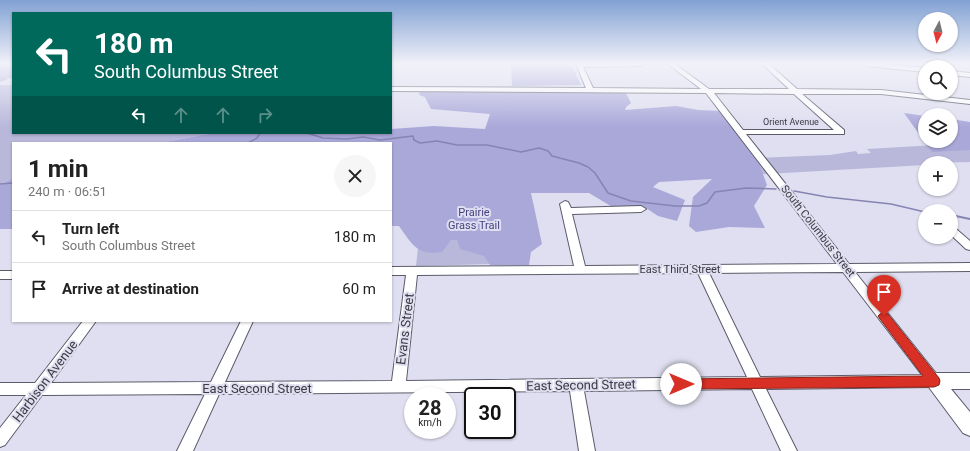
<!DOCTYPE html>
<html lang="en">
<head>
<meta charset="utf-8">
<style>
  body { margin:0; font-family:Roboto,sans-serif; background:#f6f6f6; color:#222; height:100vh; display:flex; flex-direction:column; font-size:15px; white-space:nowrap }
  * { box-sizing:border-box; margin:0 }
  p { font-size:13px; color:#767676 }
  .icon { flex:none; width:22px; height:22px; fill:none; stroke:currentColor; stroke-width:2; stroke-linecap:round; stroke-linejoin:round }
  .map { position:relative; flex:1; overflow:hidden }
  .drawer { position:absolute; left:12px; top:142px; width:380px; height:180px; display:flex; flex-direction:column; background:#fff; border-radius:0px; box-shadow:0 1px 3px #0004 }
  .drawer>* { flex:none }
  .banner { position:absolute; left:12px; top:12px; width:380px; height:122px; border-radius:0px; box-shadow:0 1px 3px #0004; background:#00695c; color:#fff; overflow:hidden }
  .needle { width:26px; rotate:187deg }
  .buttons { position:absolute; left:918px; top:12px; display:grid; gap:8px }
  .buttons a { display:grid; place-items:center; width:40px; height:40px; border-radius:50%; background:#fff; box-shadow:0 1px 3px #0004; font-size:20px }
  .speed { position:absolute; left:404px; top:387px; display:flex; gap:8px; font-size:20px; font-weight:700; text-align:center }
  .speed>* { display:grid; place-content:center; width:52px; height:52px; border-radius:50%; background:#fff; box-shadow:0 1px 3px #0004; line-height:1 }
  .speed small { font-size:10px; font-weight:400 }
  .speed .limit { border:2px solid #111; border-radius:6px; background:#fff; color:#111 }
  .pin { position:absolute; display:grid; place-items:center; width:34px; height:34px; color:#fff; margin:-41px -17px; border-radius:50% 50% 50% 0; rotate:-45deg; box-shadow:0 0 4px #0007 }
  .pin .icon { rotate:45deg }
  .me { position:absolute; width:44px; margin:-22px; rotate:90deg; stroke-linejoin:round; filter:drop-shadow(0 0 3px #0008) }
  .turn { display:flex; align-items:center; gap:14px; height:84px; padding:0 16px; font-size:18px }
  .turn .icon { width:52px; height:52px; stroke-width:2.5 }
  .turn b { display:block; font-size:28px; line-height:34px }
  .lanes { display:flex; align-items:center; height:38px; padding:0 16px; background:#0003; justify-content:center; gap:20px; direction:ltr }
  .lanes .off { opacity:.35 }
  .round { display:grid; place-items:center; flex:none; width:42px; height:42px; border-radius:21px; background:#f6f6f6 }
  .summary { display:flex; align-items:center; justify-content:space-between; height:68px; padding:0 16px }
  h1 { font-size:24px; font-weight:700; line-height:30px }
  ul { padding:0; list-style:none }
  li { display:flex; align-items:center; gap:12px; height:52px; padding:0 16px; border-top:1px solid #e0e0e0 }
  li div { flex:1 }
  li b { display:block; font-size:15px }
  li em { font-style:normal }
  .map>svg:first-child { display:block }
  .green { fill:#b9b8db }
  .forest { fill:#aaa8d9 }
  .lines { fill:none; stroke-linecap:round; stroke-linejoin:round }
  .stream-far1 { stroke:#8684b3; stroke-width:1.5 }
  .stream { stroke:#8684b3; stroke-width:2 }
  .minor-casing { stroke:#5b5b6a; stroke-width:2 }
  .major-casing { stroke:#5b5b6a; stroke-width:2 }
  .minor { fill:#fff; fill-rule:evenodd }
  .major { fill:#fff; fill-rule:evenodd }
  .route { fill:#d93025; stroke:#8d1f18 }
  .labels { text-anchor:middle; dominant-baseline:central; stroke-width:4; stroke-linejoin:round; paint-order:stroke }
  .far-street-label { font-size:9px; fill:#3b3b42; stroke:#dfdff1 }
  .park-label { font-size:11px; fill:#48427f; stroke:#dfdff1 }
  .street-label { font-size:11px; fill:#3b3b42; stroke:#dfdff1 }
  .near-street-label { font-size:13px; fill:#3b3b42; stroke:#dfdff1 }
</style>
</head>
<body>
<div class="map">
<svg width="970" height="451" viewBox="0 0 970 451">
  <rect width="100%" height="100%" fill="#dfdff1"/>
  <path class="green" d="M0 85H13V133H213L160 143H13V178L0 185Z
    M970 143V162L925 163V165L524 188 527 263 416 266 424 194 757 158 830 155 856 151 858 154 871 153 867 149Z"/>
  <path class="forest" d="M0 64H13V77L0 82Z
    M511 64H571L581 85 512 86Z
    M420 91 626 93 631 103 626 107 625 110 676 106 698 110 722 111 757 158 767 185 754 206 765 228 729 227 696 232 689 226 693 197 712 179 659 182 653 187 685 200 677 221 658 216 646 208H614L589 193H531L542 244 531 252 529 265H490L484 256 460 249 457 240H451L442 252C417 256 412 244 399 226H391V143H160L213 133H391V129L434 126 485 129 490 114 431 109 425 97 419 95Z
    M904 113 925 116V141H951V119L970 122V150L932 152Z
    M13 178V229H0V185Z"/>
  <g class="lines">
    <path class="stream-far1" d="M307 133 323 138 347 139 363 137 380 140 413 136 414 140 420 143 437 141 457 145H487L521 152 539 148 548 151 552 156 579 163 588 167 595 173 608 193 631 201 675 206H699L707 203 715 192 746 188 776 189
      M248 143 257 138 260 133
      M0 184 13 183
      M794 191 827 197 891 204 925 212"/>
    <path class="stream" d="M951 215 970 219"/>
    <defs>
      <path id="minor" d="M576 64H645L642 66 583 67 593 88 701 89 668 64H675L709 89H789L762 64H769L797 89 881 90 970 100V104L881 94H802L844 130V134H746L849 264 970 263V271L855 272 939 377 941 381 939 385 934 387 766 389 797 451H781L752 389 584 391 595 451H579L570 391 219 394 193 451H177L205 394 42 395 5 445 0 447V428L26 395H0V383H35L83 321H96L51 383 211 382 241 321H253L225 382 392 381 406 275H391V267L574 266 560 204 565 201 568 202 571 208 641 206 646 209 641 212 572 214 585 266 837 264 706 93 391 91V87L586 88ZM714 93 794 94 834 130H743ZM843 272 922 375 760 377 709 273ZM698 273 747 377 406 381 417 275Z
        M863 64H885L925 68V72L866 66Z
        M942 64H949L951 67H945Z
        M951 71 970 73V77L951 75Z
        M951 227 955 228 970 241V250L966 249 951 235Z
        M0 271H13V279H0Z"/>
      <path id="major" d="M934 373H970V389H951L970 412V436L963 433 928 386 925 381 928 376Z"/>
    </defs>
    <use href="#minor" class="minor-casing"/>
    <use href="#major" class="major-casing"/>
    <use href="#minor" class="minor"/>
    <use href="#major" class="major"/>
  </g>
  <linearGradient id="sky" x2="0" y2="1"><stop stop-color="#81a1d3"/><stop offset="0.5" stop-color="#f1f1f9"/><stop offset="1" stop-color="#f1f1f9" stop-opacity="0"/></linearGradient>
  <rect width="970" height="127" fill="url(#sky)"/>
  <path class="route" d="M884 312 888 314 939 378 940 381 939 385 934 387 681 389 677 388 675 384 677 380 681 379 923 376 880 319 878 316 880 314Z"/>
  <g class="labels">
    <g class="far-street-label">
      <text x="791" y="122">Orient Avenue</text>
    </g>
    <g class="park-label">
      <text x="474" y="212">Prairie<tspan x="474" dy="13">Grass Trail</tspan></text>
    </g>
    <g class="street-label">
      <text transform="translate(818 231) rotate(52)">South Columbus Street</text>
      <text x="680" y="269">East Third Street</text>
    </g>
    <g class="near-street-label">
      <text transform="translate(405 329) rotate(-83)">Evans Street</text>
      <text transform="translate(45 381) rotate(-53)">Harbison Avenue</text>
      <text transform="translate(581 385) rotate(-1)">East Second Street</text>
      <text x="257" y="388">East Second Street</text>
    </g>
  </g>
</svg>
<div class="buttons">
<a><svg class="needle" viewBox="-14 -14 28 28"><path d="M0-13l5 13h-10z" fill="#e53935"/><path d="M0 13l5-13h-10z" fill="#767676"/></svg></a>
<a><svg class="icon" aria-label="search" viewBox="0 0 24 24"><circle cx="10" cy="10" r="6"/><path d="M15 15l6 6"/></svg></a>
<a><svg class="icon" aria-label="layers" viewBox="0 0 24 24"><path d="M12 4l9 5-9 5-9-5zM3 14l9 5 9-5"/></svg></a>
<a>+</a>
<a>−</a>
</div>
<div class="speed"><div>28<small>km/h</small></div><div class="limit">30</div></div>
<div class="pin" style="left:884px;top:316px;background:#d93025"><svg class="icon" aria-label="arrive" viewBox="0 0 24 24"><path d="M6 21V4h12l-3 4 3 4H6"/></svg></div>
<svg class="me" style="left:681px;top:384px" viewBox="-20 -20 40 40"><circle r="19" fill="#fff"/><path d="M0-13L10 11 0 6-10 11z" fill="#d93025"/></svg>
<div class="banner">
<div class="turn"><svg class="icon" aria-label="left" viewBox="0 0 24 24"><path d="M17 20v-9H6M10 6l-5 5 5 5"/></svg><div><b>180 m</b>South Columbus Street</div></div>
<div class="lanes"><svg class="icon" aria-label="left" viewBox="0 0 24 24"><path d="M17 20v-9H6M10 6l-5 5 5 5"/></svg><svg class="icon off" aria-label="ahead" viewBox="0 0 24 24"><path d="M12 20V5M6 11l6-6 6 6"/></svg><svg class="icon off" aria-label="ahead" viewBox="0 0 24 24"><path d="M12 20V5M6 11l6-6 6 6"/></svg><svg class="icon off" aria-label="right" viewBox="0 0 24 24"><path d="M7 20v-9h11M14 6l5 5-5 5"/></svg></div>
</div>
<section class="drawer">
<div class="summary"><div><h1>1 min</h1><p>240 m · 06:51</p></div><a class="round"><svg class="icon" aria-label="close" viewBox="0 0 24 24"><path d="M6 6l12 12M18 6L6 18"/></svg></a></div>
<ul>
<li><svg class="icon" aria-label="left" viewBox="0 0 24 24"><path d="M17 20v-9H6M10 6l-5 5 5 5"/></svg><div><b>Turn left</b><p>South Columbus Street</p></div><em>180 m</em></li>
<li><svg class="icon" aria-label="arrive" viewBox="0 0 24 24"><path d="M6 21V4h12l-3 4 3 4H6"/></svg><div><b>Arrive at destination</b></div><em>60 m</em></li>
</ul>
</section>
</div>
</body>
</html>
